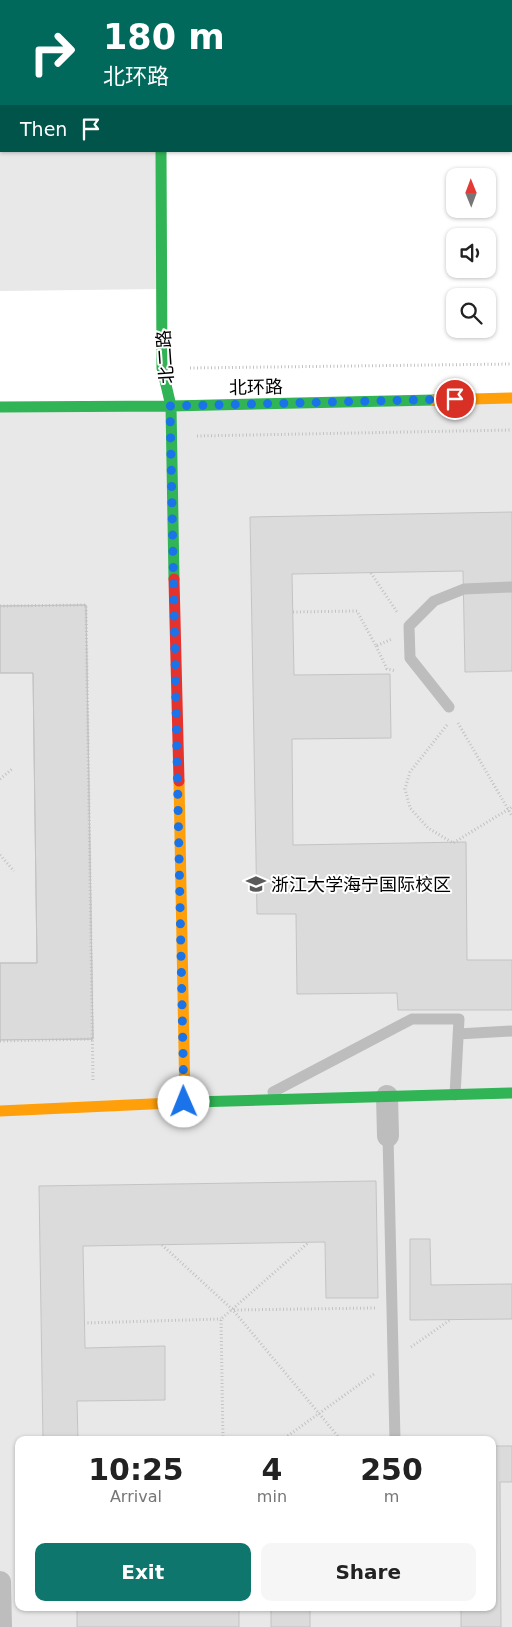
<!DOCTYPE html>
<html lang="en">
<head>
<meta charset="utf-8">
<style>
  body { margin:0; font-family:"DejaVu Sans","Noto Sans SC",sans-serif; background:#f6f6f6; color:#222; height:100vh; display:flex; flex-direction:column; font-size:19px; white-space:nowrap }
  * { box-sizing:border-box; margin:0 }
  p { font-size:16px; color:#767676 }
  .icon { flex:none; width:28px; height:28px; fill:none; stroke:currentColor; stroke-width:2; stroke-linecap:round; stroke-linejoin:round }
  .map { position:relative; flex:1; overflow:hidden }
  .side { position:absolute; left:15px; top:1436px; width:481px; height:175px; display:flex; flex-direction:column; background:#fff; border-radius:10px; box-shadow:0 1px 4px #0004 }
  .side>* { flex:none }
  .guide { position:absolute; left:0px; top:0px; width:512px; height:152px; box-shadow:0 1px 4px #0004; background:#00695c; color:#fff; overflow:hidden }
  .needle { width:32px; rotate:359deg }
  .tools { position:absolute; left:446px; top:168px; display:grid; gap:10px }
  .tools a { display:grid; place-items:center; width:50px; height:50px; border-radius:10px; background:#fff; box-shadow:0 1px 4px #0004; font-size:25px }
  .pin { position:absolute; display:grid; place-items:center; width:42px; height:42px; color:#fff; margin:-21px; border:2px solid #fff; border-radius:50%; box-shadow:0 1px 5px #0007 }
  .me { position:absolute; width:55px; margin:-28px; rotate:359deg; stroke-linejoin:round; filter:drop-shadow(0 0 4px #0008) }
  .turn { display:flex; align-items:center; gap:18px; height:105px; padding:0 20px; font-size:22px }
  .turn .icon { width:65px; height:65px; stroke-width:2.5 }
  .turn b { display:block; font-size:35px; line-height:42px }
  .then { display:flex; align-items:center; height:48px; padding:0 20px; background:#0003; gap:10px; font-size:19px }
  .eta { display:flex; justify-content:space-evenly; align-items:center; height:85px; text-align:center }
  .eta b { font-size:30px; font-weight:800; line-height:35px }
  .cta { display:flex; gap:10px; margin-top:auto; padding:10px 20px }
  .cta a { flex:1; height:58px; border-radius:10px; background:#0f766e; color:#fff; font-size:20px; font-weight:800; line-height:58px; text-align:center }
  .cta a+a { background:#f6f6f6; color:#222 }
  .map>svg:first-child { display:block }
  .green { fill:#e8e8e8 }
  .building { fill:#dbdbdb; stroke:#c3c3c3 }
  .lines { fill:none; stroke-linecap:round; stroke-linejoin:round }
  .path { stroke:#c2c2c2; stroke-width:3; stroke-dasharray:1 2.5; stroke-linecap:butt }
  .lane { stroke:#bdbdbd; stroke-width:11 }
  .street { stroke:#bdbdbd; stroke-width:22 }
  .fast { stroke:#30b455; stroke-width:11 }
  .slow { stroke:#ff9f0a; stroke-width:11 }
  .jam { stroke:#e5322d; stroke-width:11 }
  .route { stroke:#1a73e8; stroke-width:9; stroke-dasharray:0 16.2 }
  .labels { text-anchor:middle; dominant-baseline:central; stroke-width:4; stroke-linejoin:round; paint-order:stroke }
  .street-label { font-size:18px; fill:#000; stroke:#fff }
  .poi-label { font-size:18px; fill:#000; stroke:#fff; text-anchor:start }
</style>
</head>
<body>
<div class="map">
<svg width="512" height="1627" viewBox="0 0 512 1627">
  <rect width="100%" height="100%" fill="#fff"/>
  <path class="green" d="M0 0H124V1H1L0 114Z
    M0 131 1 151H161L162 289 0 291Z
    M512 398V512L250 518 257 914H296L297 994 397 993 398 1010H512V1284L431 1285 430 1239 410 1240V1320L512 1319V1446H493L492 1440H78L77 1401 165 1399V1346L85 1348 83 1246 325 1242 326 1298H378L376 1181 39 1186 43 1440H19V1608H96V1609L77 1627H0V1041L93 1039 86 605 0 606V407Z
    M463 571 465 672 512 671V960H467L465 843 293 845 292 739 391 737 390 674 294 675 292 574Z
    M0 673H33L37 963H0Z
    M500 1482H512V1627H501Z
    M239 1608H271V1627H239Z
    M310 1608H461V1627H310Z"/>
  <path class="building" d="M512 512V671L465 672 463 571 292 574 294 675 390 674 391 738 292 739 293 845 466 842 467 960H512V1010H398L397 993 297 994 296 914H257L250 517Z
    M86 605 93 1039 0 1040V963H37L33 673H0V606Z
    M86 605 93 1039 0 1040V963H37L33 673H0V606Z
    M376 1181 378 1298H326L325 1242 83 1246 85 1348 165 1346V1400L77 1401 78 1440H43L39 1186Z
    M410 1239H430L431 1285 512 1284V1319L410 1320Z
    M492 1446H512V1482H500L501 1627H461V1608H492Z
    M96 1608H239V1627H77V1609H96Z
    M271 1608H310V1627H271Z"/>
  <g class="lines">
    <path class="path" d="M190 368 512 364
      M197 436 512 430
      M371 573 397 612
      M0 606 86 605 93 1081
      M293 612 357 611 376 646 392 639
      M376 646 387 669 396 671
      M458 723 512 816
      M447 725 410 772 405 789 410 808 428 828 453 843 512 807
      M0 779 12 769
      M0 855 14 871
      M0 1041 93 1039
      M162 1245 233 1310 341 1440
      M234 1310 375 1308
      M84 1323 221 1319
      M411 1347 450 1320
      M223 1440 221 1319 308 1243
      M282 1440 374 1374"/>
    <path class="lane" d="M449 707 410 658 409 626 434 601 464 589 512 587
      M458 1034 512 1031
      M273 1092 412 1019H459L455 1095
      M388 1136 395 1440"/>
    <path class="street" d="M160 0V1
      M387 1096 388 1136
      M0 1582 1 1627"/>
    <path class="fast" d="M161 151 162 368 171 406 174 579
      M0 407 171 406 434 400
      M194 1102 512 1093"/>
    <path class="slow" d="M434 400 512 398
      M179 781 185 1102
      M0 1111 194 1102"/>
    <path class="jam" d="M174 579 179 781"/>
  </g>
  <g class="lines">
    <path class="route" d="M184 1102 170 406 455 399"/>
  </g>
  <defs>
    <symbol id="university-bare" viewBox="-9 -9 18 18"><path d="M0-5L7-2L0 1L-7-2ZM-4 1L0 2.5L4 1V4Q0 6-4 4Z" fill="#595959" stroke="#fff" stroke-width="2.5" paint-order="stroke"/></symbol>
  </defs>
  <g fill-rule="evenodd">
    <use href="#university-bare" x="242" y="870" width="28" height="28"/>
  </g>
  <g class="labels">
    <g class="street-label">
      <text transform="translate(165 357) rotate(-94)">北二路</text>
      <text transform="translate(256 387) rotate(-1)">北环路</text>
    </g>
    <g class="poi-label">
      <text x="271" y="884">浙江大学海宁国际校区</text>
    </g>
  </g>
</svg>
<div class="tools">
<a><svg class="needle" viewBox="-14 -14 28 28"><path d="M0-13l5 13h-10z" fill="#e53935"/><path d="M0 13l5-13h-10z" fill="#767676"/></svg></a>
<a><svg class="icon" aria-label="sound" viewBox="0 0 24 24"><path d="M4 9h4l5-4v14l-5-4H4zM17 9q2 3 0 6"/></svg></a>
<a><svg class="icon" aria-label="search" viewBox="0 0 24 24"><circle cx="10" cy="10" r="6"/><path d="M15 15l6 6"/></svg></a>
</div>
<div class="pin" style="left:455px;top:399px;background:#d93025"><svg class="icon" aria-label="arrive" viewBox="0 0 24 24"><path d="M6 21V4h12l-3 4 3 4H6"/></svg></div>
<svg class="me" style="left:184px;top:1102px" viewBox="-20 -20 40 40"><circle r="19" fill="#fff"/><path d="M0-13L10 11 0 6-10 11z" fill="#1a73e8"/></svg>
<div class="guide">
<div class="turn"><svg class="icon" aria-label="right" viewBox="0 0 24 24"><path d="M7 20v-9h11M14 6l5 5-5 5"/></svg><div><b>180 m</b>北环路</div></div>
<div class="then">Then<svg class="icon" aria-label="arrive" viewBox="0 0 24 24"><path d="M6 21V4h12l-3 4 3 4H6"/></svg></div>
</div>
<section class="side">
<div class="eta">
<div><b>10:25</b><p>Arrival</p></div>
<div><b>4</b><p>min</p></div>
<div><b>250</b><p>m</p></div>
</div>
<div class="cta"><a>Exit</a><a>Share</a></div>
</section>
</div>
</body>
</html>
